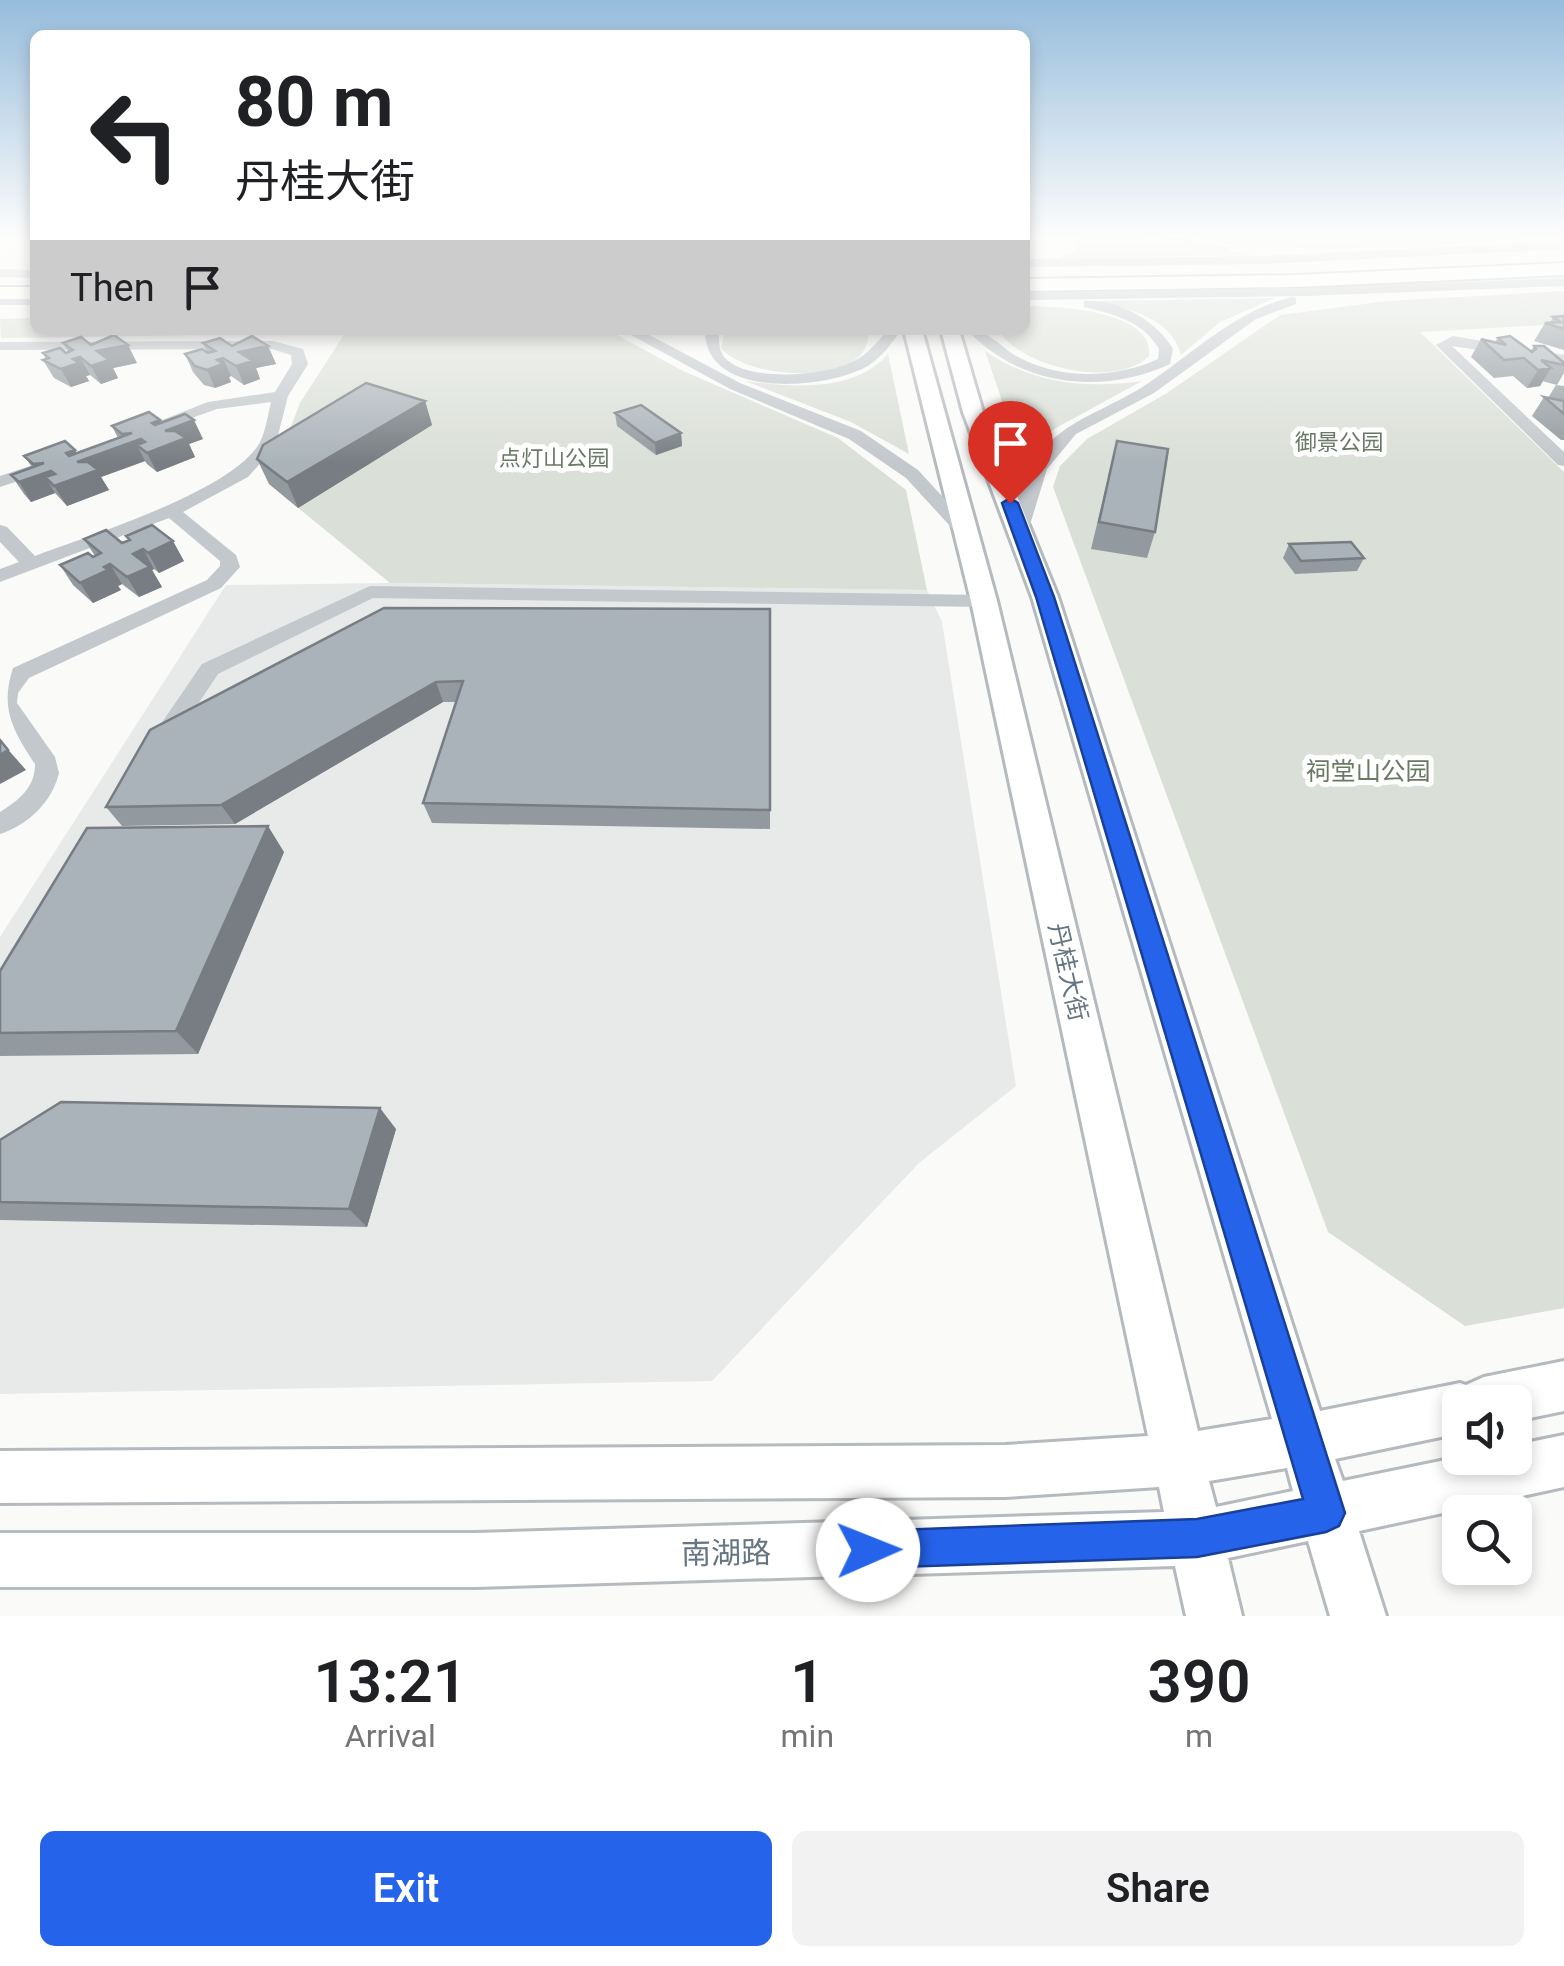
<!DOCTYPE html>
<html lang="en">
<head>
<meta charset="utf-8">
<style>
  body { margin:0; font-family:Roboto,"Noto Sans SC",sans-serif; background:#f2f2f2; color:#202124; height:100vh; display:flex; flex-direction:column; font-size:38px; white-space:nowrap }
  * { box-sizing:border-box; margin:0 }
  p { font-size:32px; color:#757577 }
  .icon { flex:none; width:55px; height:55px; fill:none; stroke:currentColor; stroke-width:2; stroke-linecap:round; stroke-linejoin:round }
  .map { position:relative; height:1616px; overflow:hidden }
  .panel { display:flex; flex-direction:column; background:#fff; flex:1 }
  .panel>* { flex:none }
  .guide { position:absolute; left:30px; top:30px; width:1000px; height:305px; border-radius:15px; box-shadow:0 5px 15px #0003; background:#fff; color:#202124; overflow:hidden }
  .controls { position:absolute; left:1442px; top:1385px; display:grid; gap:20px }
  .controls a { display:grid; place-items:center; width:90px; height:90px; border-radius:15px; background:#fff; box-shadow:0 5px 15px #0003; font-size:50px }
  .pin { position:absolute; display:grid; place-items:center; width:85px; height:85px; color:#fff; margin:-102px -42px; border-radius:50% 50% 50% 0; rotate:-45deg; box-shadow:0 0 10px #0007 }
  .pin .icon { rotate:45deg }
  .me { position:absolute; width:110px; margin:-55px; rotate:89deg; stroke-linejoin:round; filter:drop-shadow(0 0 8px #0008) }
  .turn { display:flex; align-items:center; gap:35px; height:210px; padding:0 40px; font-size:45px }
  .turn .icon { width:130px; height:130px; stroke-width:2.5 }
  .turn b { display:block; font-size:70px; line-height:85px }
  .then { display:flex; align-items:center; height:95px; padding:0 40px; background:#0003; gap:20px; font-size:38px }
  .eta { display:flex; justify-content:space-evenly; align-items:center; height:170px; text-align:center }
  .eta b { font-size:60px; font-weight:600; line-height:70px }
  .action { display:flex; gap:20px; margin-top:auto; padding:20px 40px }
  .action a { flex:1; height:115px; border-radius:15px; background:#2563eb; color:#fff; font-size:40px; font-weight:600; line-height:115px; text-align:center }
  .action a+a { background:#f2f2f2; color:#202124 }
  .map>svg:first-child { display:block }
  .built { fill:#e8e9e9 }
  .green { fill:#dadfd7 }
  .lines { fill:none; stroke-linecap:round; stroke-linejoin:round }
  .major-casing { stroke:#b5babe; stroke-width:6 }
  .highway-casing { stroke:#b4b9bd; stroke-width:4 }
  .minor { fill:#c3c8cc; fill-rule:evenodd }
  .major { fill:#fff; fill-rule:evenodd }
  .highway { fill:#fff; fill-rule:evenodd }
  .wall { fill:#929a9f }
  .shaded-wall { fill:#777d82 }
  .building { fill:#aab3b9; stroke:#777d82; stroke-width:2.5 }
  .route { fill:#2563eb; stroke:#184099; stroke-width:2.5 }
  .labels { text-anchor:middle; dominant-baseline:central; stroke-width:10; stroke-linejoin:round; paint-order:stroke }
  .far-park-label { font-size:22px; fill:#687a64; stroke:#fff }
  .park-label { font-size:25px; fill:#687a64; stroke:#fff }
  .street-label { font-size:25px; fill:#657683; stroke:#fff }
  .near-street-label { font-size:30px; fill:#657683; stroke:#fff }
</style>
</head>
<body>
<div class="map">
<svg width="1564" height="1616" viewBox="0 0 1564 1616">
  <rect width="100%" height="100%" fill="#fafaf8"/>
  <path class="built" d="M390 583 927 590 942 622 1016 1086 919 1163 712 1381 0 1394V937L226 585Z"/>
  <path class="green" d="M1075 238H1139L1256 255 1057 258 1074 252 1078 245Z
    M1189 238H1547C1428 244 1307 258 1189 238Z
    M1564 291V324L1420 332 1564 472V1308L1465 1326 1328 1232 1053 487 1060 466 1087 439 1167 393 1280 315 1388 301Z
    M1275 298 1220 322 1181 355C1172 318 1129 309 1097 301Z
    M1025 306C1056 306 1155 310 1149 356 1115 389 1022 368 998 330H1025Z
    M35 318V330H608L683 371 838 438 906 490 927 590 390 583 269 484 300 403 345 333 1 338 0 319Z
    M725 330H868C875 388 748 381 721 348Z
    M985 351C1035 384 1084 389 1142 381L1054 429 1023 462Z
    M888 354 909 454 851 422 745 381C791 387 855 393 888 354Z"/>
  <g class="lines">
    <defs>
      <path id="major" d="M904 330H922L997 601 1198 1431 1272 1419 1032 597 963 412 941 330H959L983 412 1058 597 1320 1411 1460 1383 1466 1385 1484 1377 1564 1361V1411L1515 1421V1402H1460V1433L1335 1459 1343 1481 1460 1457 1515 1458V1445L1564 1435V1487L1359 1531 1386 1616H1330L1308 1541 1228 1558 1242 1616H1186L1175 1566 475 1587H0V1533H475L1164 1512 1159 1487 1005 1497 0 1503V1451L1005 1445 1148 1436 971 601ZM1287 1468 1293 1491 1216 1507 1209 1481Z"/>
      <path id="highway" d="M1564 263V275L1296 287 1025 291V279L1296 275Z
        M0 287H35V299H0Z"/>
    </defs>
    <use href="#major" class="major-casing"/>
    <use href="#highway" class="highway-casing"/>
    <path class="minor" d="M1157 238H1183L1232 248 1226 252Z
      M1564 241V249L1266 264 1025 267V259L1266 256Z
      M0 269 35 270V278L0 277Z
      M1564 278V286L1307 296 1025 300V292L1307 288Z
      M0 297H35V305H0Z
      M1291 297 1296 298V304L1256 319 1154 393 1076 434 1047 469 1029 528 1020 534 1013 532C1010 521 1015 507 1019 495 1042 422 1092 420 1147 384 1195 352 1234 312 1291 297Z
      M1084 301C1118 299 1156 320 1173 349L1170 364C1101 396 1020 386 967 330 991 330 1000 348 1020 358 1062 380 1116 378 1158 359L1159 349C1143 321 1113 314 1084 307Z
      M622 330H640L740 383 861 431 918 470 976 533 974 537H960L906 478 849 439 730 389Z
      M705 330H719C719 341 718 352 727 360 752 382 824 376 852 362 867 355 877 343 887 330H901C891 345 879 361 862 369 818 390 704 398 705 330Z
      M1453 336 1564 355V363L1452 346 1564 452V466L1558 465 1436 345Z
      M273 341 303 349 308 364 288 396 275 447 248 477 183 512 236 555 240 567 221 588 29 678 18 693 17 703 55 757 59 773C52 802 28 825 0 834V812C19 800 35 788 35 764 12 730 0 707 13 668L207 580 220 566V561L169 518 0 582V569L19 562 0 542V525L7 527 35 556C87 536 238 490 261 440 266 429 268 414 271 402L217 409 155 431 147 426 208 402 275 392 292 364 291 355 272 349 0 350V342Z
      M42 462 51 467 48 471 0 487V476Z
      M370 586 984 595 994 601 984 607 373 598 218 674 170 746H154L150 740 154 734 202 664Z"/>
    <use href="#major" class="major"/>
    <use href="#highway" class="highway"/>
  </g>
  <path class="wall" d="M1564 316V350L1534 341 1545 323H1550L1553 317Z
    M1498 338 1531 351 1534 346 1564 363V373L1557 385 1542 381 1540 386 1527 388 1513 376 1494 378 1471 357 1481 339 1495 342Z
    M63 343 91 345 137 363 113 368 118 378 101 384 90 375 86 376 89 381 71 387 54 378 43 360 46 359 43 353 68 352Z
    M203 343 232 346H268L276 364 256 368 260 379 244 385 231 376 229 377 231 382 215 388 204 385 193 372 185 354 207 353Z
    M1556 385 1564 386V440H1561L1532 416 1544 397 1548 398Z
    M425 401 432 425 298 508 269 484 257 459Z
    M615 413 681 433 682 446 656 455 617 426Z
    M161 423 203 439 189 444 195 457 157 472 147 464 145 461 101 477 109 490 67 506 55 493 31 502 24 494 11 475 32 467 24 456 75 450 76 453 118 438 112 426Z
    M1117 441 1155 532 1147 558 1091 549Z
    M126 536 184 561 159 573 154 569 152 570 162 587 139 597 122 584 118 586 121 590 93 603 73 585 60 565 95 556 84 539 122 543 129 540Z
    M1289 544 1364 558 1357 571 1295 574 1283 558Z
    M384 608 770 609V829L432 823 423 803 456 702H443L235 824 122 826 106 807Z
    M284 852 198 1054 0 1056V971Z
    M396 1129 367 1227 0 1220V1140Z"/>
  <path class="shaded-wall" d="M128 345 137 363 113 368 118 378 101 384 91 366 97 351Z
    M268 346 276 364 256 368 260 379 244 385 236 366 239 352Z
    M80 357 90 375 86 376 89 381 71 387 61 369 73 359Z
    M223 358 231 376 229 377 231 382 215 388 207 370 217 360Z
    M1551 368 1540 386 1527 388 1538 370Z
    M425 401 432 425 298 508 287 482Z
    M160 420 165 431 194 420 203 439 189 444 195 457 157 472 147 453 137 445 145 461 101 477 109 490 67 506 54 486 45 477 55 493 31 502 19 482 40 475 33 464 44 463 60 484 66 453 75 450 81 461 127 444 122 434 132 433 141 439 148 453 152 423Z
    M681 433 682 446 656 455 655 443Z
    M173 541 184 561 159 573 148 553Z
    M143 549 154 569 152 570 162 587 139 597 127 577 133 554Z
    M110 564 122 584 118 586 121 590 93 603 80 583Z
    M436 682 443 702 235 824 221 805Z
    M4 745 26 770 0 784V755Z
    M268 826 284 852 198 1054 176 1031Z
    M380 1108 396 1129 367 1227 349 1209Z"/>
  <path class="building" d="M1564 316V329L1545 323 1561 322 1553 317Z
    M114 335 128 345 97 351 109 360 91 366 80 357 73 359 79 363 61 369 43 360 49 358 43 353 60 348 66 353 73 350 63 343 81 337 91 345Z
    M252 336 268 346 239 352 253 361 236 366 223 358 217 360 223 364 207 370 195 366 185 354 202 349 208 353 215 351 203 343 220 338 232 346Z
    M1510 336 1532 352 1536 349 1534 346H1544L1564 363V365L1541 360 1551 368 1538 370 1524 358 1504 360 1481 339 1506 345 1498 338Z
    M366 383 425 401 287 482 257 459 263 445Z
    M1544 397 1564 401V414Z
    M641 405 681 433 655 443 615 413Z
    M149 412 160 420 152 423 155 425 185 414 194 420 165 431H175L186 438 147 453 137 445 145 442 141 439 77 462H88L98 470 54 486 45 477 55 474 51 471 19 482 11 475 44 463 33 464 24 456 65 441 75 450 66 453 69 456 132 433 122 434 112 426Z
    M1117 441 1168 449 1155 532 1099 522Z
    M152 525 173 541 148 553 143 549 133 554 150 567 127 577 110 564 104 567 108 570 80 583 60 565 88 553 93 557 101 553 84 539 106 530 122 543 130 540 126 536Z
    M1351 542 1364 558 1301 561 1289 544Z
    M384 608 770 609V810L423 803 463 681 436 682 221 805 106 807 150 730Z
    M0 740 8 750 0 755Z
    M268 826 176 1031 0 1033V971L87 828Z
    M61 1102 380 1108 349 1209 0 1202V1140Z"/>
  <linearGradient id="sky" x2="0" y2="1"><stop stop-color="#96bcdc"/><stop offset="0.51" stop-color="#fdfdfc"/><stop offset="1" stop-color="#fdfdfc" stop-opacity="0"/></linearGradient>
  <rect width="1564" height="464" fill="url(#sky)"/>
  <path class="route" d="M1010 498 1018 503 1054 597 1345 1513 1339 1526 1326 1532 1197 1557 868 1568 855 1563 849 1550 855 1536 868 1531 1197 1519 1303 1499 1036 597 1002 503Z"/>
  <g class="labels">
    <g class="far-park-label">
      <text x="1339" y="442">御景公园</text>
      <text x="554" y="458">点灯山公园</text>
    </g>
    <g class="park-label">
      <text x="1368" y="771">祠堂山公园</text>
    </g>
    <g class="street-label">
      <text transform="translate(1068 972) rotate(77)">丹桂大街</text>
    </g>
    <g class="near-street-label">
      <text transform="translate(726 1553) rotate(-1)">南湖路</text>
    </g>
  </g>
</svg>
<div class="controls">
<a><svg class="icon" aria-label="sound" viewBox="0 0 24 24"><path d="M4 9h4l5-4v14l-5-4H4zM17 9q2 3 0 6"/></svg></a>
<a><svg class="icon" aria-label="search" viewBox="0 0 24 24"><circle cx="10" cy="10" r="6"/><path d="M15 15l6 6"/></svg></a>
</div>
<div class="pin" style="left:1010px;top:503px;background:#d93025"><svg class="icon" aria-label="arrive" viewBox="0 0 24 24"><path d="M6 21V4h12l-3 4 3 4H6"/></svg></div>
<svg class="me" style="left:868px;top:1550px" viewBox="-20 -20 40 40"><circle r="19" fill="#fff"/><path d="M0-13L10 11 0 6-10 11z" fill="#2563eb"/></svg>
<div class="guide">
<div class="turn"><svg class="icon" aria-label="left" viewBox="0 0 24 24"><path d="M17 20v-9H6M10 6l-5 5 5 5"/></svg><div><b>80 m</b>丹桂大街</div></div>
<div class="then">Then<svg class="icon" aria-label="arrive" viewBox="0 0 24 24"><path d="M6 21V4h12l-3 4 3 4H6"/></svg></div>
</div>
</div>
<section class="panel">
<div class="eta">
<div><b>13:21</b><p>Arrival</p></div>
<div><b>1</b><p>min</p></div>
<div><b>390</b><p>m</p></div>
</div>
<div class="action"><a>Exit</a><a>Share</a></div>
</section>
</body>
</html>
